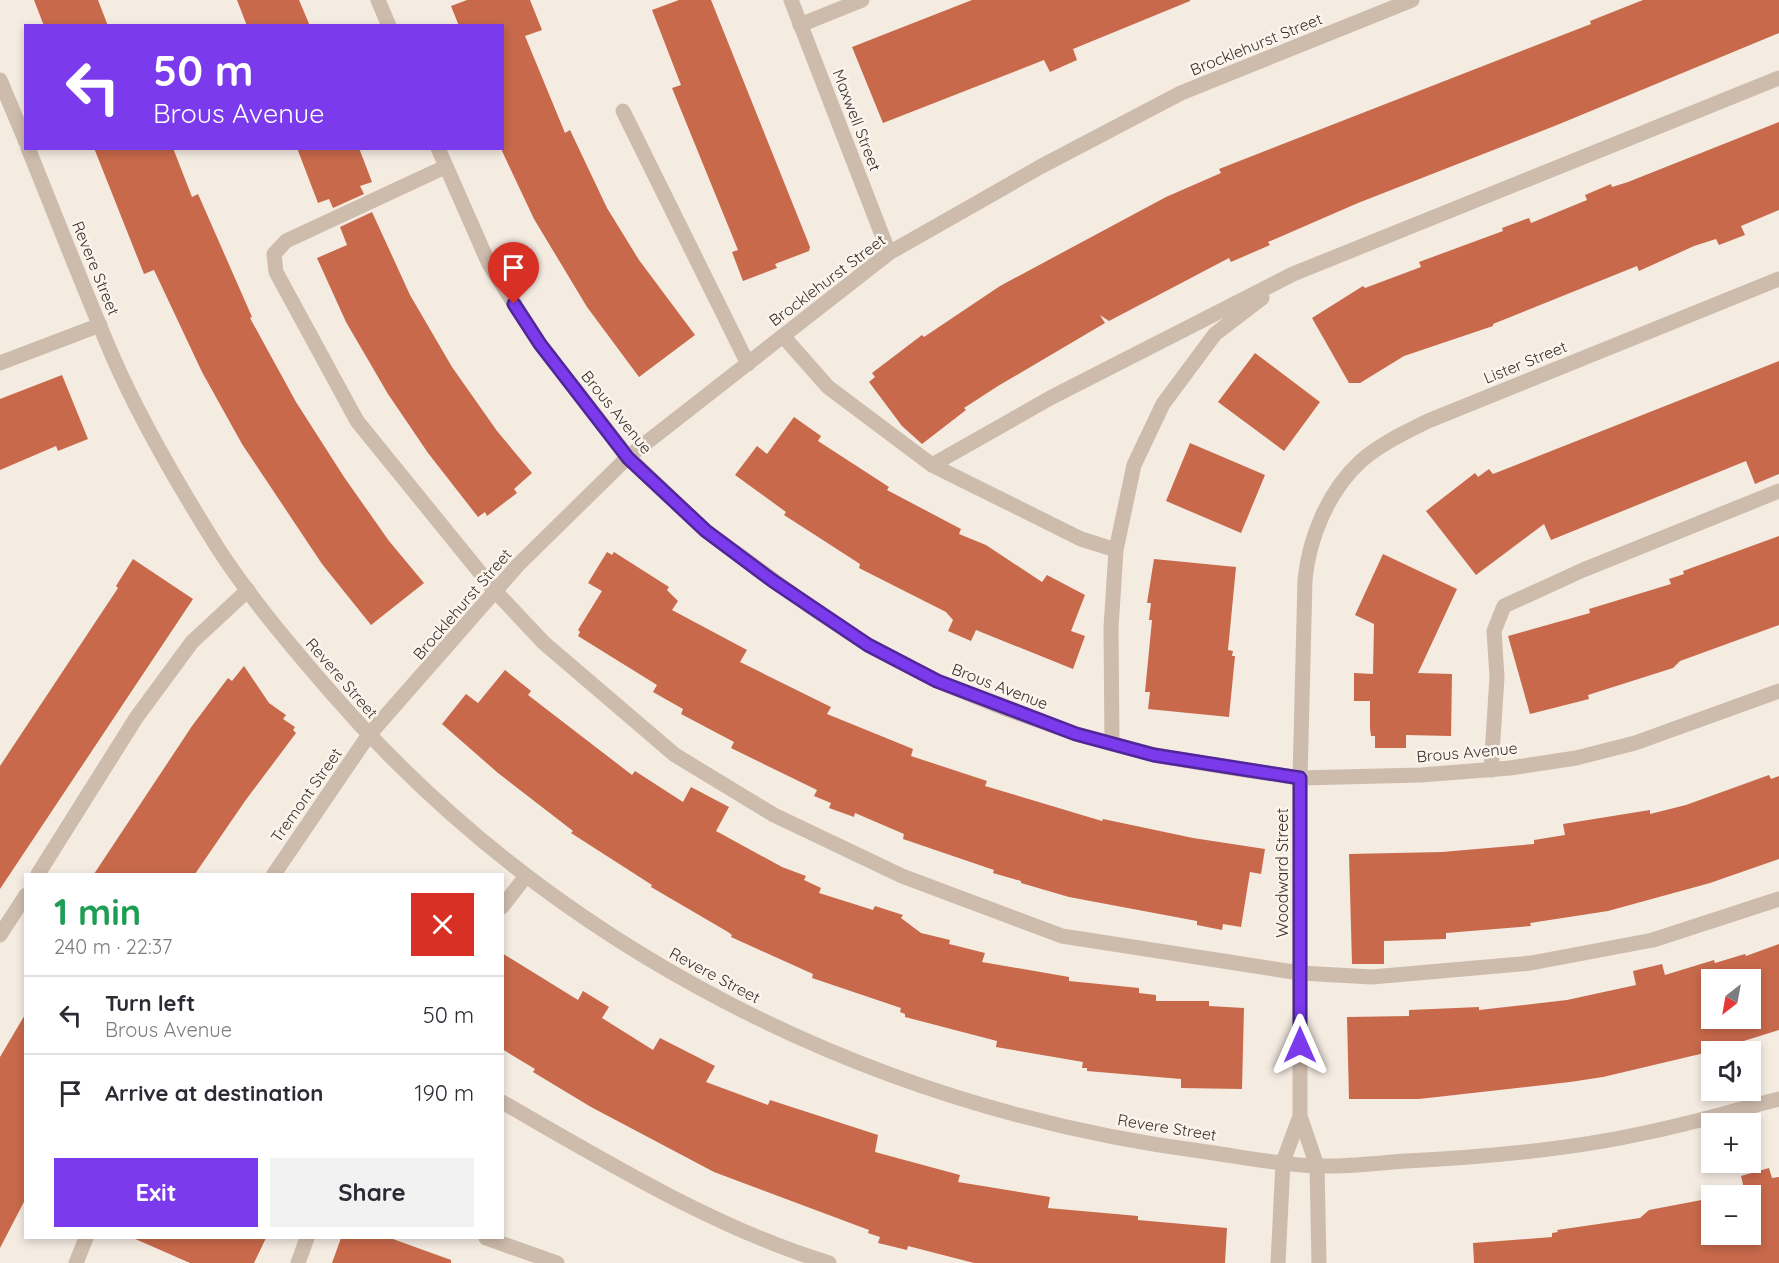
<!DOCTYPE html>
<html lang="en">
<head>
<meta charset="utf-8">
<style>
  body { margin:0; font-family:Quicksand,sans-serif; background:#f2f2f3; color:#2b2b33; height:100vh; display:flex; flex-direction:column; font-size:22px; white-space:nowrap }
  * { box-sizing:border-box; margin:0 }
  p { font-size:20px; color:#7c7c81 }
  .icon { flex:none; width:33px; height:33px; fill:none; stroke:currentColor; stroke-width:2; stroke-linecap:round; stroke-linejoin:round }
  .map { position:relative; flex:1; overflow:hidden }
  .sheet { position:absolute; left:24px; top:873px; width:480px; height:366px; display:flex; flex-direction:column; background:#fff; border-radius:0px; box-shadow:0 3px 9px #0003 }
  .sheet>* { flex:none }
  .banner { position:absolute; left:24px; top:24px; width:480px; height:126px; border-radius:0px; box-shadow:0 3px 9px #0003; background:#7c3aed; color:#fff; overflow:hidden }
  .needle { width:39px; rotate:211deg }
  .buttons { position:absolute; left:1701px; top:969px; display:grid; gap:12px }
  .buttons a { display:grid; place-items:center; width:60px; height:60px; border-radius:0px; background:#fff; box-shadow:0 3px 9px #0003; font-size:30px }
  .pin { position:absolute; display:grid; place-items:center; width:51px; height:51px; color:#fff; margin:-62px -26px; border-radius:50% 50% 50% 0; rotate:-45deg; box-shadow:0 0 6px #0007 }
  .pin .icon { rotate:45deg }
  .me { position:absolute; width:66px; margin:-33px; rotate:0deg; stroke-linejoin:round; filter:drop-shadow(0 0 4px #0008) }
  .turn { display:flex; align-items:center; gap:21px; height:126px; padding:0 30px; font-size:27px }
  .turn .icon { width:78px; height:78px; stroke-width:2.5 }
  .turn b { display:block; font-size:42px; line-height:51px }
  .round { display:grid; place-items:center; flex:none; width:63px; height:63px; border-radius:0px; background:#f2f2f3 }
  .headline { display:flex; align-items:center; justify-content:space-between; height:102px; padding:0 30px }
  h1 { font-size:36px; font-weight:700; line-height:45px; color:#1e9e55 }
  .button { display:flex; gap:12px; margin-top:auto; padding:12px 30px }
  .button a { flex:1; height:69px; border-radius:0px; background:#7c3aed; color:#fff; font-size:24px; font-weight:700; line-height:69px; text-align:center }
  .button a+a { background:#f2f2f3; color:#2b2b33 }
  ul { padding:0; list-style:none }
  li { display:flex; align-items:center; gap:18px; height:78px; padding:0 30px; border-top:2px solid #e1e1e2 }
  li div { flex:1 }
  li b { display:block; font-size:22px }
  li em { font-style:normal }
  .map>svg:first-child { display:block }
  .building { fill:#c8694b; fill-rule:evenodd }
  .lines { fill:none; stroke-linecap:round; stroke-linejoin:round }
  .service { stroke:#cdbbac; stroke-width:15 }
  .minor { stroke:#cdbbac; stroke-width:15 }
  .route-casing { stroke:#51269a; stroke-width:15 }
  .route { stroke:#7c3aed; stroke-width:10 }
  .labels { text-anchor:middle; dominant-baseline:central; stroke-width:5; stroke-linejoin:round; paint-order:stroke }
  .street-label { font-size:16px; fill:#3b302b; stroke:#fbf5ee }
</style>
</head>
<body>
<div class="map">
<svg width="1779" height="1263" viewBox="0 0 1779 1263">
  <rect width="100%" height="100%" fill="#f4ebe1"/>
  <path class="building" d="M34 0H98L108 26H44Z
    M237 0H299L310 26H247Z
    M467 0H530L542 30 525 36 565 133 570 130 607 208 639 260 695 335 639 377 587 307 534 219 502 151V26H459L451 6Z
    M679 0H711L810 247 809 251 775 264 777 268 743 281 732 252 738 250 672 88 681 85 652 10Z
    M972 0H1190V1L1073 49 1077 60 1050 72 1044 60 883 123 852 47Z
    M1643 0H1779V33L1557 125 1358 203 1268 242 1270 245 1231 262 1229 258 1109 321 1100 315 1105 323 998 386 964 408 966 410 922 444 902 426 869 382 875 377 872 373 922 335 924 337 1000 286 1166 197 1221 173 1219 169 1591 24 1590 21Z
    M1779 122V210L1741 226 1745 235 1719 245 1716 239 1694 246 1639 271 1637 266 1493 324V326L1404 356 1360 383H1349L1312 318 1363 286 1365 288 1421 267 1419 262 1503 231 1502 228 1529 218 1531 223 1587 200 1585 195 1611 184 1612 187 1628 182Z
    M94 148H173L192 197 198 194 252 317 250 318 296 402 344 477 389 541 424 583 371 625 322 564 242 444 202 372 154 270 144 274Z
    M297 148H359L372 182 360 186 364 194 333 208 329 199 318 203Z
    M372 212 410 295 452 367 497 431 532 473 514 489 517 493 487 516 485 512 478 517 428 453 388 394 346 322 317 258 347 245 340 227Z
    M1255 353 1320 402 1284 451 1218 402Z
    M1779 361V474L1755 484 1746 461 1551 540 1544 524 1476 575 1426 511 1475 473 1478 477 1489 469 1493 474Z
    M62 375 88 439 58 451 56 446 0 470V399Z
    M794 417 821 436 818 441 889 487 887 490 961 529 959 534 986 545 1042 582 1047 575 1085 595 1071 631 1085 636 1073 669 976 630 971 641 948 631 953 620 946 612 859 568 860 564 784 515 786 512 735 475 757 446 767 454Z
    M1190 443 1265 475 1241 533 1166 501Z
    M1779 536V625L1680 661 1673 668 1588 695 1589 699 1530 714 1508 636 1590 613 1589 609 1671 584 1669 579 1684 574 1683 571Z
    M607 552 612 555 614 552 669 587 667 590 678 601 672 610 747 650 740 662 831 707 827 714 913 749 911 756 987 781 985 786 1102 821 1103 819 1193 838 1265 849 1261 874 1250 872 1241 927 1223 924 1222 930 1197 925V921L1069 897 1021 883V881L993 873 994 870 903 839 904 834 855 813 854 817 829 808 831 803 814 796 817 790 731 748 734 742 681 714 683 709 653 692 657 685 578 636 580 632 578 630 602 591 588 583Z
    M1383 554 1457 589 1418 673 1452 674 1451 736 1406 735V748H1375V736H1371L1370 728V701H1354V673L1373 674 1374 624 1355 615Z
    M133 559 193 599 0 889V766L118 588 116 586Z
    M1154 559 1236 567 1228 650 1233 651 1232 656H1235L1229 717 1148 709 1150 692H1145L1152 620H1149L1151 603H1147Z
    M244 666 269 703 286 715 283 719 295 727 293 730 296 733 245 801 195 874H94L192 726 228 678 232 681Z
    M505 670 531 691 528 695 632 775 635 771 683 802 691 787 729 807 716 831 782 867 806 876 804 880 821 888 819 893 873 910 875 906 903 915 901 918 921 933 950 940 949 944 985 953 982 962 1069 977V981L1139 988V993L1156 995V1001H1209V1006L1244 1008 1242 1089 1181 1088V1079L1087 1071V1068H1082L1083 1062 996 1047 997 1041 905 1017V1014L900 1012 901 1008 812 978 813 974 731 937 732 935 728 932 651 887 652 885 571 833 573 831 498 773 442 724 466 694 478 703Z
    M1769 775 1771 779 1779 776V859L1710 883 1608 911 1530 923 1531 926 1446 933V939L1384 941V964H1352L1349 854 1442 852 1534 844V840L1565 835 1563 824 1650 810V814L1686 805Z
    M1779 944V1030L1734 1044V1046L1603 1077 1570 1082 1419 1099H1349L1347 1017 1409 1016V1010L1479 1007V1010L1567 1000 1636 985 1633 971 1662 964 1665 975 1714 960 1715 963 1745 954 1746 956ZM1712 980H1750V1018H1712Z
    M502 953 578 1000 583 991 609 1007 602 1018 653 1050 660 1038 715 1066 706 1082 768 1105 770 1100 878 1135 875 1152 960 1175 958 1182 1050 1197 1048 1208 1138 1216V1220L1227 1228 1225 1263H974L908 1246 907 1250 878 1243 880 1237 868 1233 869 1230 714 1172 591 1107 533 1072 535 1069 502 1049Z
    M26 1013V1198L0 1248V1057Z
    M1769 1168 1772 1178 1779 1177V1263H1474L1473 1243 1552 1237V1233L1558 1232 1557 1230 1640 1218 1649 1210 1712 1198V1234H1750V1196H1722L1744 1189 1741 1176Z
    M133 1238H266L254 1263H190Z
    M341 1238H390L451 1260V1263H332Z"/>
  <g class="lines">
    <path class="service" d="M800 25 862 0
      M623 111 748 364
      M445 167 286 241 274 254 276 272 357 421 495 591 544 643 675 755 774 815 902 876 1062 936 1300 973 1372 977 1531 963 1653 940 1779 899
      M783 336 828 387 932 465 1081 539 1116 550
      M0 363 100 325
      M932 465 1052 397 1293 274 1779 78
      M1112 744 1111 628 1116 550 1134 465 1163 404 1215 334 1262 298
      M1491 770 1497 677 1494 631 1504 606 1583 570 1779 491
      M38 874 136 718 192 642 248 590
      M502 907 526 876
      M0 935 26 895
      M502 1102C607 1162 714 1228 829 1263
      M486 1238 557 1263
      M298 1263 307 1238"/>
    <path class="minor" d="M378 0 389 26
      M791 0 889 253
      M0 80 26 142
      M28 148C56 217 83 287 112 355 141 422 180 488 219 550 252 600 290 645 329 690 553 949 869 1108 1207 1152 1243 1157 1281 1165 1317 1166 1347 1167 1377 1163 1406 1161 1487 1157 1570 1150 1649 1132 1693 1123 1736 1110 1779 1099
      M438 148 489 264 540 344 628 457 706 531 812 608 868 645 937 681 1006 709 1076 734 1154 755 1238 769 1300 778 1421 775 1510 768 1576 758 1635 743 1779 691
      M274 874 368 736 518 565 628 457 889 253 1040 167 1181 93 1412 0
      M76 1263 86 1238
      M1278 1263 1283 1162 1300 1116
      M1319 1263 1317 1166 1300 1116V778L1305 580C1309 538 1328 491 1361 461 1380 444 1404 433 1428 421L1779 279"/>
  </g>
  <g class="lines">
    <defs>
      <path id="route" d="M514 304 540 344 628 458 706 531 773 581 868 645 937 681 1076 734 1154 755 1300 778V1045"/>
    </defs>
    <use href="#route" class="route-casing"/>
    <use href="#route" class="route"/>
  </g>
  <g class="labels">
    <g class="street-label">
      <text transform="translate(1256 44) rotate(-22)">Brocklehurst Street</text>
      <text transform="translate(857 120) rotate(69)">Maxwell Street</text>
      <text transform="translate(96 268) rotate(68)">Revere Street</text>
      <text transform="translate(827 280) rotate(-37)">Brocklehurst Street</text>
      <text transform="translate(1525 362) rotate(-22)">Lister Street</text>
      <text transform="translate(617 412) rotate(51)">Brous Avenue</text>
      <text transform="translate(462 604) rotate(-49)">Brocklehurst Street</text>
      <text transform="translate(342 678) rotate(49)">Revere Street</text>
      <text transform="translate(1000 686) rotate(21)">Brous Avenue</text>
      <text transform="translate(1467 752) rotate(-5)">Brous Avenue</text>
      <text transform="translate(306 795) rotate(-55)">Tremont Street</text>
      <text transform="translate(1282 873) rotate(-90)">Woodward Street</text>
      <text transform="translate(715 975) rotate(28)">Revere Street</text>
      <text transform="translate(1167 1127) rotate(9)">Revere Street</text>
    </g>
  </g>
</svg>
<div class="buttons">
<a><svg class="needle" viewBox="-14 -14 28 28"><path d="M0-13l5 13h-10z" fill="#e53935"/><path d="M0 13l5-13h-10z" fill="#7c7c81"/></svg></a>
<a><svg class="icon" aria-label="sound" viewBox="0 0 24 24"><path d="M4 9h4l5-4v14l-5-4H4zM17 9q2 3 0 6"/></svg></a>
<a>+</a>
<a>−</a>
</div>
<div class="pin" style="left:514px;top:304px;background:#d93025"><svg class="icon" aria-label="arrive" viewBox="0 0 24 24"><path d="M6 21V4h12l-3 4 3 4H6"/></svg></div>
<svg class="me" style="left:1300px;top:1045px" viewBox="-20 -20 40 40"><path d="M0-17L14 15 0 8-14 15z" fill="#7c3aed" stroke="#fff" stroke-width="4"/></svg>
<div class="banner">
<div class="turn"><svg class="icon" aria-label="left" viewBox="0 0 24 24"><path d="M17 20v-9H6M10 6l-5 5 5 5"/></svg><div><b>50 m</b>Brous Avenue</div></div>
</div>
<section class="sheet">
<div class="headline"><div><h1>1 min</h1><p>240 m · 22:37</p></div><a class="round" style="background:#d93025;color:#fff"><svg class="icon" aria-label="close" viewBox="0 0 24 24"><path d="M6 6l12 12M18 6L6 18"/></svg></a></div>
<ul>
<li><svg class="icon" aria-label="left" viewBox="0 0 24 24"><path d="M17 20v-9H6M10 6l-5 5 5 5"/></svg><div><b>Turn left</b><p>Brous Avenue</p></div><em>50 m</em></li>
<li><svg class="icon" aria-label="arrive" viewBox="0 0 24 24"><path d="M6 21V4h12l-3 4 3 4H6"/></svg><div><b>Arrive at destination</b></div><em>190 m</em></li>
</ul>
<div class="button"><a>Exit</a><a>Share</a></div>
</section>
</div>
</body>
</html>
